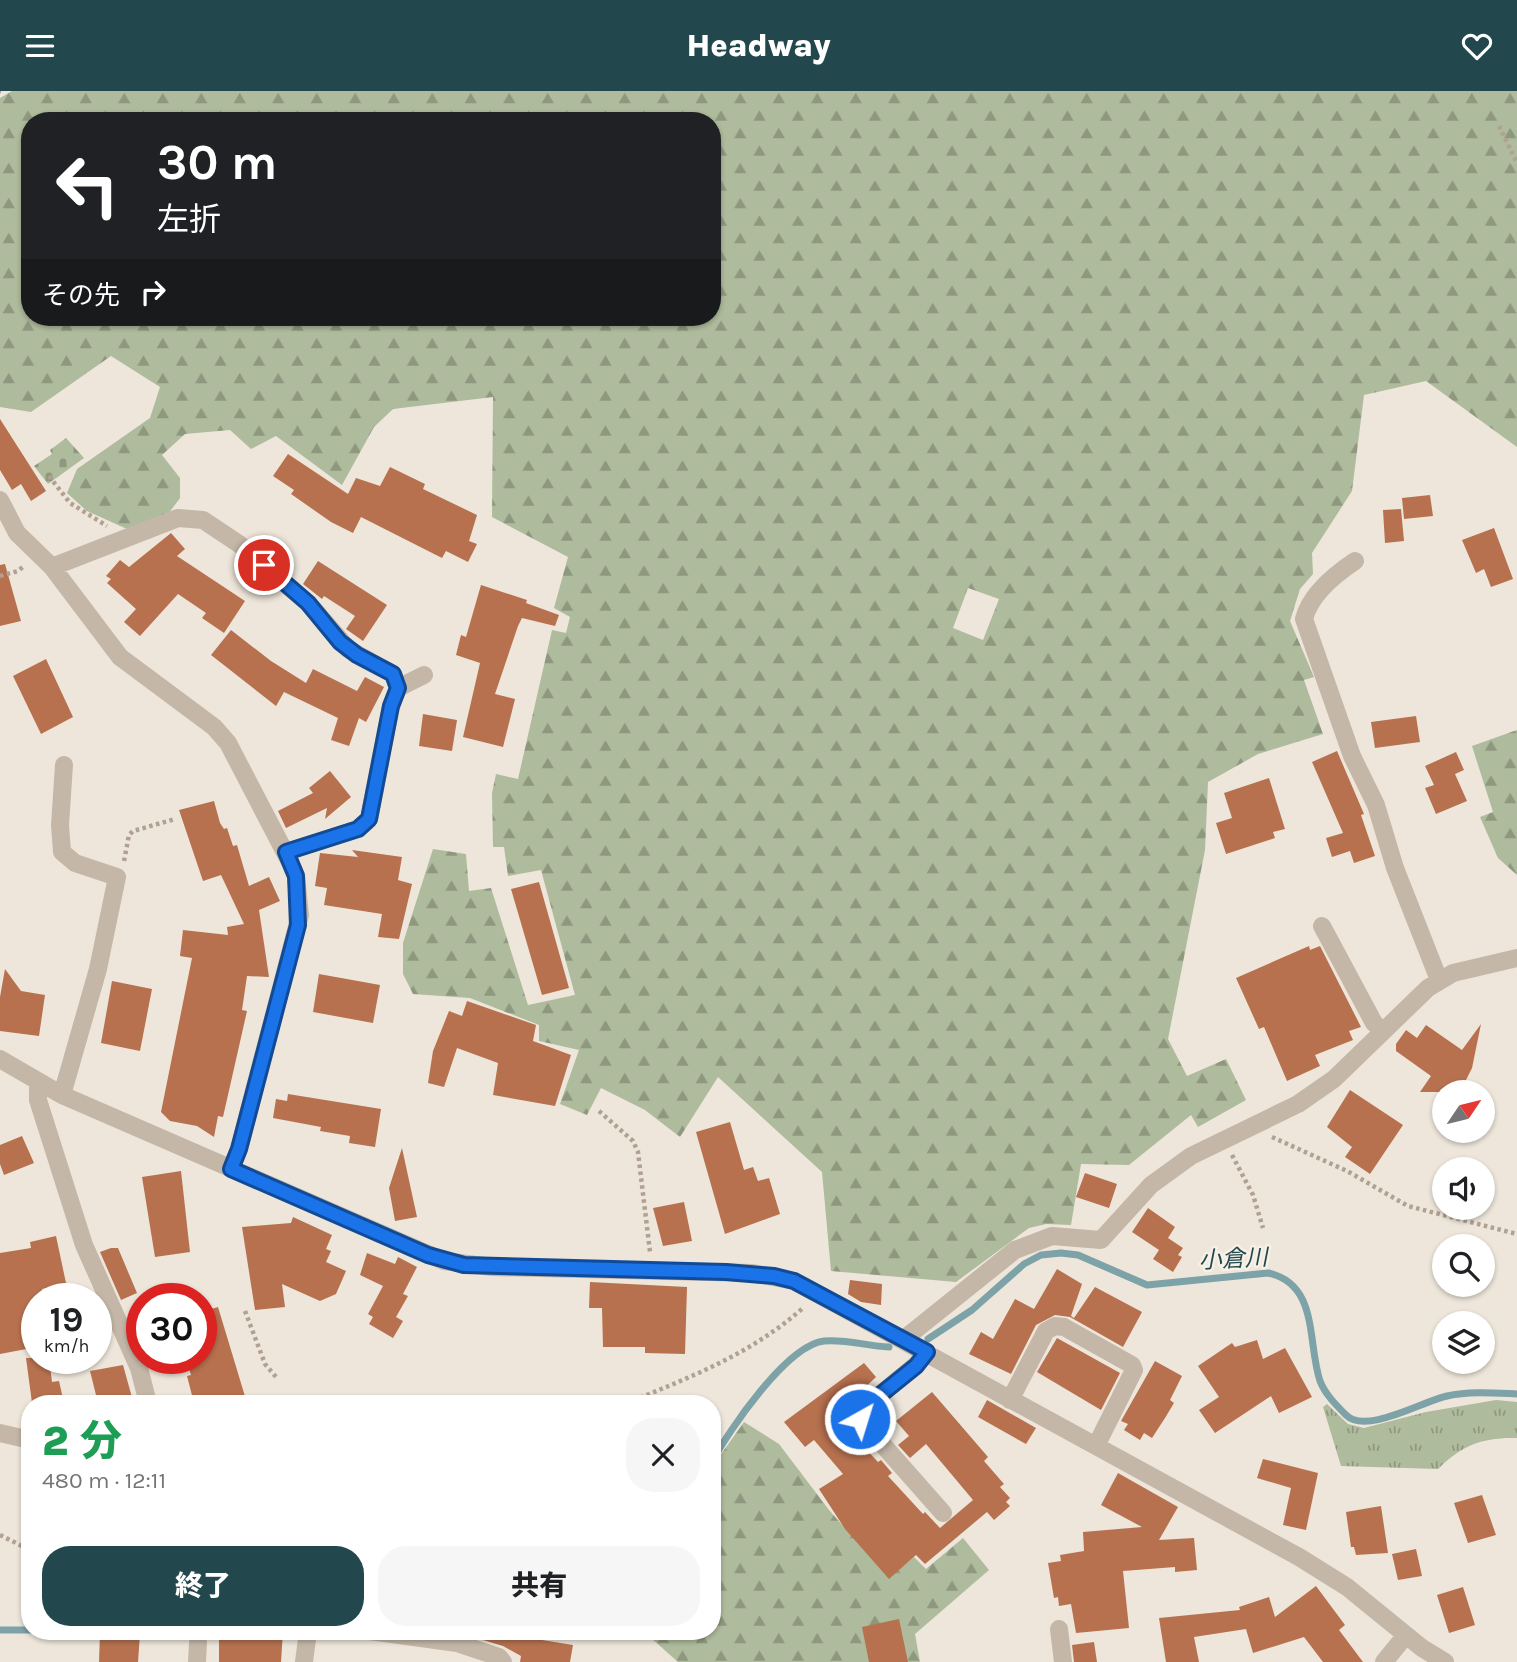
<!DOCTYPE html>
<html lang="ja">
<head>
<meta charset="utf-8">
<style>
  body { margin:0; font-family:Karla,"Noto Sans JP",sans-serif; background:#f6f6f6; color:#202124; height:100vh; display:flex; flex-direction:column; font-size:26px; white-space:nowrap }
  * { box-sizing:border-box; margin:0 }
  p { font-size:23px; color:#757577 }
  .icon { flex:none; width:38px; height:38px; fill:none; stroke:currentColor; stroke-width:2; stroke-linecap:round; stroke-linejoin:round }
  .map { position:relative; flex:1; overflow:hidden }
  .panel { position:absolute; left:21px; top:1304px; width:700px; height:245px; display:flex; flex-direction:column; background:#fff; border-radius:28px; box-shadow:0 2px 5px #0004 }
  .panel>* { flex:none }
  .banner { position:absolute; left:21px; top:21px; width:700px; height:214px; border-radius:28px; box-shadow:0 2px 5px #0004; background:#202124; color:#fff; overflow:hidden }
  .needle { width:46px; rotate:55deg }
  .buttons { position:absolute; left:1432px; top:989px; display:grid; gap:14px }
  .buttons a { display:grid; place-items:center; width:63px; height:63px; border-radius:50%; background:#fff; box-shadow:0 2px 5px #0004; font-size:35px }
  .speed { position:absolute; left:21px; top:1192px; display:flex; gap:14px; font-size:35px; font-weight:700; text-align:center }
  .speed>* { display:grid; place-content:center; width:91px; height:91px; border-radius:50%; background:#fff; box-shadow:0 2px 5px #0004; line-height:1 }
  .speed small { font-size:18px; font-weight:400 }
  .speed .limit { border:10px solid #d22; background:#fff; color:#111 }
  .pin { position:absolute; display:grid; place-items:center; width:60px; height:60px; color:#fff; margin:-30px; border:4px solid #fff; border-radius:50%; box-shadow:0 2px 7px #0007 }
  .me { position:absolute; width:77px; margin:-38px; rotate:39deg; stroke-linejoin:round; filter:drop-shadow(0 0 5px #0008) }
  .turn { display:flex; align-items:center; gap:24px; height:147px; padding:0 21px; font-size:32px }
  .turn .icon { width:91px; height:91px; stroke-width:2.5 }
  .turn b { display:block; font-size:49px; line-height:60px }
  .then { display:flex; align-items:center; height:66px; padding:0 21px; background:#0003; gap:14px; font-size:26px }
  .round { display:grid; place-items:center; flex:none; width:74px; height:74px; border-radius:28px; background:#f6f6f6 }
  .summary { display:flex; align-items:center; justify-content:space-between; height:119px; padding:0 21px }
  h1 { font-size:42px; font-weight:800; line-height:52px; color:#1e9e55 }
  .button { display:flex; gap:14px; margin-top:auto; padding:14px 21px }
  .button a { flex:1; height:80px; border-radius:28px; background:#22484e; color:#fff; font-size:28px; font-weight:800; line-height:80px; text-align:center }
  .button a+a { background:#f6f6f6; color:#202124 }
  header { display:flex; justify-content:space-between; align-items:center; height:91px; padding:0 21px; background:#22484e; color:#fff; font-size:32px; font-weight:800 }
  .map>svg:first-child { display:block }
  .grass { fill:url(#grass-tufts) }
  .forest { fill:url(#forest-firs); fill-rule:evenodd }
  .cemetery { fill:url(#cemetery-stones) }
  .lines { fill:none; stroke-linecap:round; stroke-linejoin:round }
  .stream { stroke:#7da2a7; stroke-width:7 }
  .building { fill:#b7714f }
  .path { stroke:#b0a192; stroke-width:4.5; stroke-dasharray:3.5 3.5; stroke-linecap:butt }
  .minor { stroke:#c4b7a8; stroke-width:18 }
  .route-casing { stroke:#114b97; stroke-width:18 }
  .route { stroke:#1a73e8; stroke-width:12 }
  .labels { text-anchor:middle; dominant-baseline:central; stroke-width:5; stroke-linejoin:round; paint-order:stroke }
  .water-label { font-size:23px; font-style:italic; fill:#22484e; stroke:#f6f0e6 }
</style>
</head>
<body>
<header><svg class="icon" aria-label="menu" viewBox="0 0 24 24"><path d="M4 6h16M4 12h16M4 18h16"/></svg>Headway<svg class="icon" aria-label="heart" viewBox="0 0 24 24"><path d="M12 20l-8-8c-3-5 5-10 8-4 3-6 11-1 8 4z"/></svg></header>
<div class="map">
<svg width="1517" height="1571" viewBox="0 0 1517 1571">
  <defs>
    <pattern id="grass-tufts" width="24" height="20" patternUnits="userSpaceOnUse" patternTransform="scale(1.75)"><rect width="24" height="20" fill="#aebb9c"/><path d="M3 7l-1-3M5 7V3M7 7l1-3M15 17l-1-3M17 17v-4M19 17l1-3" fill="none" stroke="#8e987f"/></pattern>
    <pattern id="forest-firs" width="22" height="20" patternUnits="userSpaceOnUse" patternTransform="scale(1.75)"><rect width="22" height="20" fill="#aebb9c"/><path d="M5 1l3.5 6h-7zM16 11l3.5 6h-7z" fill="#8e987f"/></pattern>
    <pattern id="cemetery-stones" width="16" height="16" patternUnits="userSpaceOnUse" patternTransform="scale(1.75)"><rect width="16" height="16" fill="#aebb9c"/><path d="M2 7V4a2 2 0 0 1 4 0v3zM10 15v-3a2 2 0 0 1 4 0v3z" fill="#8e987f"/></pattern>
  </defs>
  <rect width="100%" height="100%" fill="#eee6da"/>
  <path class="grass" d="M1496 1309 1517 1311V1347C1483 1346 1462 1354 1438 1378L1341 1375 1323 1316 1327 1313 1348 1333 1364 1337 1426 1321Z"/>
  <path class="forest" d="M12 0H1517V356L1426 290 1364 304 1352 400 1312 462 1313 483 1300 498 1290 530 1314 586 1304 589 1323 643 1258 663 1208 691 1205 759 1168 948 1187 985 1226 968 1246 1009 1198 1036 1191 1024 1129 1074 1081 1073 1071 1134 1046 1133 1029 1137 956 1191 831 1180 822 1081 718 986 680 1046 645 1019 601 997 587 1024 560 1013 579 959 539 950V934L470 907 413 903 403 883V852L433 758 466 763 469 800 491 797 528 914 575 904 541 779 508 785 504 756H493L492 702 496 683 518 688 552 539 566 542 570 526 554 517 568 466 492 426 493 306 393 318 374 336 342 394 276 345 251 358 230 339 185 343 162 364 180 387V407L165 427 127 438 87 420 67 402 77 378 150 327 160 296 111 265 31 321 0 316V7ZM30 30H712V226H30ZM968 497 999 508 983 549 953 537Z
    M1517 639V784L1498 767 1480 726 1493 721 1472 655Z
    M744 1331 779 1353 829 1419 889 1487 914 1466 926 1478 963 1447 989 1479 915 1543 920 1571H678L643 1540H712V1376Z"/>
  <path class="cemetery" d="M66 347 84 367 48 393 34 375 52 363 50 359Z"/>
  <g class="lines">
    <path class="stream" d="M928 1248 972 1219 1024 1173 1041 1164 1061 1162 1078 1164 1147 1194 1268 1182C1319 1193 1307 1251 1320 1290 1325 1303 1336 1314 1346 1324 1366 1344 1423 1310 1447 1305 1470 1300 1494 1302 1517 1303
      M712 1371C729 1339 787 1254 824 1250 846 1248 867 1255 889 1256
      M0 1539H30"/>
  </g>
  <path class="building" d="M0 328 46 400 31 410 21 393 12 399 0 379Z
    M288 363 348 403 356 387 380 395 390 376 425 393 423 398 477 424 469 450 477 453 468 471 446 460 442 467 361 426 353 442 331 431 291 403 294 399 273 385Z
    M1430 404 1433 425 1404 428 1402 407Z
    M1401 418 1404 450 1385 452 1383 419Z
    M1494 437 1513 488 1491 496 1484 478 1476 482 1462 449Z
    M171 442 185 458 177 465 245 510 224 542 202 527 206 522 178 503 140 545 124 531 136 518 107 492 111 488 106 485 120 469 129 476Z
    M318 470 387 514 363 550 346 538 355 525 324 505 322 508 303 493Z
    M5 473 21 530 0 535V474Z
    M481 494 527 509 526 512 559 524 555 535 522 527 518 535 495 603 515 608 503 656 463 646 480 572 456 564 461 544 466 546Z
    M231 539 271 570 306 592 313 578 357 600 365 586 384 596 366 631 359 627 349 655 331 649 338 627 284 601 276 615 211 564Z
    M46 568 73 626 41 643 13 585Z
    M423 623 457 629 452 660 419 655Z
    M1416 625 1420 651 1375 657 1371 631Z
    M1337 660 1364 723 1361 724 1375 765 1354 772 1350 760 1332 766 1326 747 1343 742 1312 671Z
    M1456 661 1464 679 1455 683 1467 710 1436 723 1425 697 1434 694 1425 675Z
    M330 680 351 706 325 728 327 717 286 737 278 720 313 702 309 697Z
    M1269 687 1285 738 1273 741 1275 747 1226 763 1216 732 1232 727 1224 702Z
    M214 710 220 732 224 738 227 737 233 755 237 754 249 795 269 786 280 810 259 819 269 886 247 885 242 919 247 920 223 1026 218 1025 214 1046 197 1035 170 1030 161 1021 192 867 180 865 183 839 228 844 227 836 244 833 221 784 203 790 179 719Z
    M352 759 402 766 398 789 412 793 399 848 378 846 382 823 324 814 327 797 315 795 320 762 358 766Z
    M539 791 569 897 542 904 511 798Z
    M1309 855 1310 859 1320 855 1361 936 1349 940 1353 949 1315 964 1320 975 1287 990 1264 936 1259 938 1236 887Z
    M5 878 21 900 45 904 39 945 0 940V906Z
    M319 883 380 894 373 932 313 921Z
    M112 890 152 898 140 960 101 952Z
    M467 910 536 934 533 950 571 964 555 1015 493 1004 498 972 457 957 444 996 428 992 433 960 449 920 462 925Z
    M1481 933 1472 977 1460 1001H1420L1431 985 1396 960V953L1406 939 1417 947 1426 934 1462 959Z
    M1350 999 1403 1034 1370 1083 1345 1066 1352 1056 1327 1036Z
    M288 1003 381 1018 375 1056 349 1052 350 1045 320 1040 321 1036 273 1027 276 1008 287 1010Z
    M730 1031 744 1079 753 1076 758 1090 769 1087 780 1123 725 1143 696 1041Z
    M22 1045 34 1072 4 1084 0 1073V1054Z
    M402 1057 417 1126 395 1130 389 1097Z
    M181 1080 190 1161 155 1166 142 1086Z
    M1085 1082 1117 1093 1109 1117 1076 1106Z
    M684 1111 692 1150 663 1155 653 1117Z
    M1148 1117 1175 1136 1168 1147 1183 1157 1178 1164 1182 1166 1173 1181 1153 1168 1159 1159 1132 1141Z
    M293 1126 332 1144 326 1158 331 1160 326 1171 346 1180 336 1203 320 1210 282 1193 285 1216 255 1219 242 1136 291 1132Z
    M56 1145 66 1192 42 1198 44 1208H37V1256L0 1263V1162L31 1157 30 1151Z
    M111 1157H118L137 1202 121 1209 100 1161Z
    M367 1162 395 1173 398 1166 417 1176 403 1203 408 1205 396 1226 403 1230 393 1247 369 1233 373 1226 368 1223 383 1195 360 1184Z
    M1057 1178 1082 1193 1071 1225 1074 1227 1095 1196 1142 1221 1123 1256 1070 1226 1055 1224 1036 1234 1011 1283 969 1263 981 1241 993 1248 1015 1208 1034 1218Z
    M850 1189 882 1193 881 1214 861 1211 848 1203Z
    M590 1191 687 1196 685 1263 645 1262V1256H603L602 1217H589Z
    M218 1216 247 1312H194L187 1285 191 1284 186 1267H201V1221Z
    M1057 1247 1120 1282 1101 1319 1037 1281Z
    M1257 1249 1263 1268 1285 1257 1312 1306 1279 1322 1271 1305 1215 1342 1199 1319 1219 1306 1198 1275 1232 1252 1235 1256Z
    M26 1267H49L52 1291 59 1290 64 1312H32Z
    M1155 1270 1182 1285 1170 1309 1174 1312 1165 1327 1152 1347 1144 1342 1140 1349 1124 1339 1128 1333 1121 1330Z
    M864 1272 876 1286 835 1325 878 1371 881 1369 892 1382 888 1385 923 1423 925 1421 940 1437 973 1409 926 1353 910 1367 898 1354 909 1345 896 1330 932 1301 988 1366 984 1370 1004 1393 1000 1396 1010 1407 1006 1411 1010 1415 994 1429 987 1421 925 1473 916 1464 889 1488 845 1438 819 1398 843 1383 814 1349 805 1356 784 1331Z
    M123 1274 133 1310 98 1312 90 1280Z
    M987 1309 1036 1337 1026 1353 978 1326Z
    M1263 1368 1318 1382 1306 1439 1283 1434 1291 1397 1257 1387Z
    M1118 1382 1178 1416 1159 1449 1194 1447 1197 1479 1175 1481V1476L1123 1480 1129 1537 1076 1542 1071 1513 1059 1515 1058 1506 1054 1507 1048 1472 1061 1470 1060 1464 1084 1460 1083 1441 1142 1436 1101 1414Z
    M1482 1404 1496 1444 1468 1452 1454 1412Z
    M1381 1415 1388 1462 1356 1464 1354 1456H1351L1346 1421Z
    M1416 1458 1422 1485 1398 1489 1392 1463Z
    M1316 1495 1345 1534 1339 1539 1363 1571H1323L1304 1546 1253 1562 1246 1538 1194 1546 1199 1571H1166L1159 1527 1240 1519 1239 1516 1269 1506 1275 1526Z
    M1463 1496 1475 1534 1449 1542 1437 1504Z
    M899 1528 908 1571H869L862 1536Z
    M219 1540H283L281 1571H219Z
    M453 1540H512L511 1544 573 1554 570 1571H520L521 1565 503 1555Z
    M100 1541 140 1543 138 1571H99Z
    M1094 1551 1097 1571H1074L1072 1554Z"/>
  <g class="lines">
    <path class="path" d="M0 0H1
      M1499 35 1517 72
      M49 385 70 412 107 435
      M0 485 18 480 24 475
      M124 770 129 744 133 740 175 728
      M599 1020 633 1050 638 1061 650 1161
      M1272 1046 1347 1080 1408 1115 1517 1143
      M1232 1064 1253 1104 1263 1137
      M245 1220 265 1273 276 1286
      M627 1312C691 1286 751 1263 803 1217
      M0 1444 30 1459"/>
    <path class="minor" d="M0 409 17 442 52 476 120 566 214 636 228 652 291 773 296 785 300 824 239 1058 231 1078
      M1355 470C1334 484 1310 504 1304 528L1352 665 1376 714 1395 777 1439 889
      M52 476 178 427 203 429 239 453 308 512 348 558 393 583 398 597 391 615 369 728 358 738 286 761
      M398 597 424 584
      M1322 835 1374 932 1382 940
      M0 968 62 1004 444 1170 492 1176 752 1182 794 1190 1299 1466 1347 1496 1422 1557 1445 1571
      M38 992V1009L84 1154 139 1277 148 1312
      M62 1004 98 878 117 786 75 772 62 761 60 734 64 674
      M904 1248 1015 1159 1052 1145 1101 1149 1151 1094 1191 1065 1298 1013 1334 988 1428 897 1453 882 1517 867
      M927 1261 916 1274 859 1321 860 1328 943 1422
      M1010 1309 1046 1240 1055 1235 1064 1236 1132 1274 1134 1279 1096 1355
      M0 1342 30 1349
      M1059 1538 1063 1571
      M370 1540 457 1552 499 1566 503 1571
      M197 1571 198 1552
      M304 1571 308 1540
      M1384 1571 1406 1544"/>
  </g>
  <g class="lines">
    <defs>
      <path id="route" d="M264 474 308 512 340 551 357 564 393 583 398 597 391 615 369 728 358 738 286 761 296 785 298 834 239 1058 231 1078 428 1164 464 1174 726 1181 774 1185 794 1190 927 1261 916 1275 859 1321 860 1328"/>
    </defs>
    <use href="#route" class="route-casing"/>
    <use href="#route" class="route"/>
  </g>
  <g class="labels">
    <g class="water-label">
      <text transform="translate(1233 1168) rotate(-3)">小倉川</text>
    </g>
  </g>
</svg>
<div class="buttons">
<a><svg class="needle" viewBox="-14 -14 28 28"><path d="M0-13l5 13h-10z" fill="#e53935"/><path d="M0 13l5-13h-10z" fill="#757577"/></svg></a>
<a><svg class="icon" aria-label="sound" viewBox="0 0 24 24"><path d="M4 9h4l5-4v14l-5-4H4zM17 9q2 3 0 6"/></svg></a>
<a><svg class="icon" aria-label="search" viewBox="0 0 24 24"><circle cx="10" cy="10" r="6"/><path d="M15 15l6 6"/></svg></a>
<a><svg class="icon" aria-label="layers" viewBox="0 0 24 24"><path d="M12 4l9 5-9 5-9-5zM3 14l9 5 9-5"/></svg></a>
</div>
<div class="speed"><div>19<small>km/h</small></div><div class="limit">30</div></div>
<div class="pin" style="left:264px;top:474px;background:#d93025"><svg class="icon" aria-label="arrive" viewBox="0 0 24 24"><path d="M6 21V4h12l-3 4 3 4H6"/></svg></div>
<svg class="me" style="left:860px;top:1328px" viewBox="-20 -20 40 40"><circle r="17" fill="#1a73e8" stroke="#fff" stroke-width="3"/><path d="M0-11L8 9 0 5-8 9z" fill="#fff"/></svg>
<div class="banner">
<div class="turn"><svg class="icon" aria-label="left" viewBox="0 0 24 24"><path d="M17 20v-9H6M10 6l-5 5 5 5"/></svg><div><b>30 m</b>左折</div></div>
<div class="then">その先<svg class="icon" aria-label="right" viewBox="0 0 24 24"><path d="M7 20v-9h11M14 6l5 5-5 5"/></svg></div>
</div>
<section class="panel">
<div class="summary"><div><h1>2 分</h1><p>480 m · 12:11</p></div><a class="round"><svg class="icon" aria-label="close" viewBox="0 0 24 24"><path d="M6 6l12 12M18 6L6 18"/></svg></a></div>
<div class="button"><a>終了</a><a>共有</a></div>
</section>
</div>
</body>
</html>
